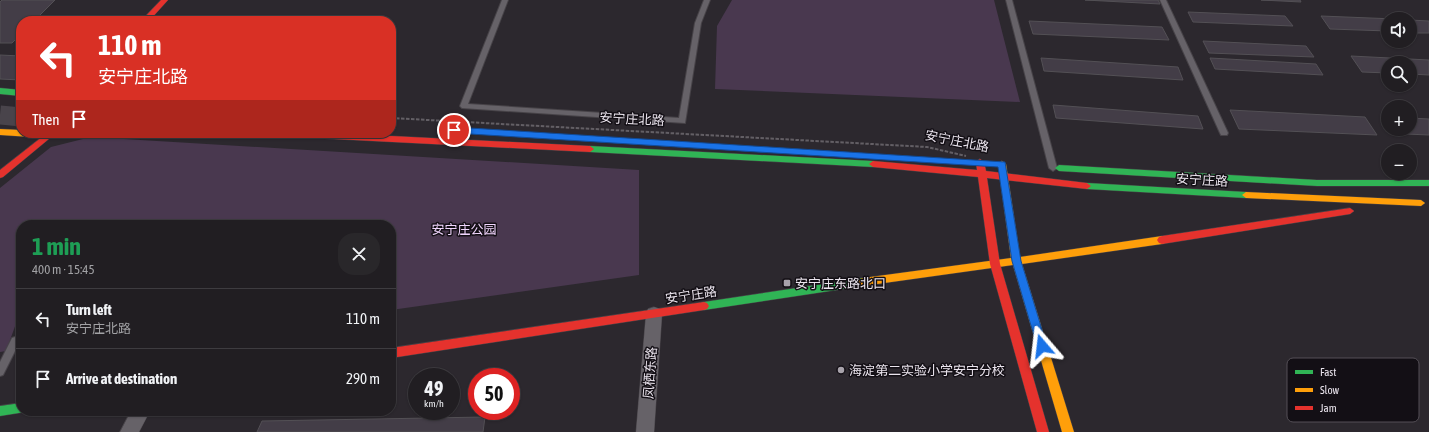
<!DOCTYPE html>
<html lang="en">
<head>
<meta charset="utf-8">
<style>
  body { margin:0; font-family:"Asap Condensed","Noto Sans SC",sans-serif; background:#29272a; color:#f1f3f6; height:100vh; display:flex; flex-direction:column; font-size:15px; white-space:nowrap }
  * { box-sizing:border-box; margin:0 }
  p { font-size:13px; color:#a2a2a5 }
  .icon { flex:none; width:22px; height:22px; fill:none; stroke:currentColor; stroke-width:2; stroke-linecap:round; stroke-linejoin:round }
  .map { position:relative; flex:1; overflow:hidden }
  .drawer { position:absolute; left:16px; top:220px; width:380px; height:196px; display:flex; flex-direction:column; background:#211e22; border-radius:16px; box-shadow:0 1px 3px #0004,0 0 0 1px #3e3c40 }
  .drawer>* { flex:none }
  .guide { position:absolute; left:16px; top:16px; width:380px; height:122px; border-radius:16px; box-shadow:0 1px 3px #0004,0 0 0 1px #3e3c40; background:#d93025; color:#fff; overflow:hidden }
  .fabs { position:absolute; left:1381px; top:12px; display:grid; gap:8px }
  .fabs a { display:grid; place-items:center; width:36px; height:36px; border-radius:50%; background:#211e22; box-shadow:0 1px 3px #0004,0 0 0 1px #3e3c40; font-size:20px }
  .speed { position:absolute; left:408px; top:368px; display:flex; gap:8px; font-size:20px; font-weight:700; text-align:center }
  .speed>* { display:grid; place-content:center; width:52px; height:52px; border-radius:50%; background:#211e22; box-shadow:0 1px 3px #0004,0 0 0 1px #3e3c40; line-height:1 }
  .speed small { font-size:10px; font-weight:400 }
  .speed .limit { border:6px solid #d22; background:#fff; color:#111 }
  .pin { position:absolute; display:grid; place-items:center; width:34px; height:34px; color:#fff; margin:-17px; border:2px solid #fff; border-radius:50%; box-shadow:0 1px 4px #0007 }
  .me { position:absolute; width:44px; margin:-22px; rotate:343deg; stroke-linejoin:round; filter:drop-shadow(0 0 3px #0008) }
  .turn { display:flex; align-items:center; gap:14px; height:84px; padding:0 16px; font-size:18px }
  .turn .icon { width:52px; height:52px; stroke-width:2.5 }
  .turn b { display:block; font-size:28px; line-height:34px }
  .then { display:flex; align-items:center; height:38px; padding:0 16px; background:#0003; gap:8px; font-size:15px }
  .round { display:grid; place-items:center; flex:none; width:42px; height:42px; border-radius:16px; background:#29272a }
  .overview { display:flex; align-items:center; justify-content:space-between; height:68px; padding:0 16px }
  h1 { font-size:24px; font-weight:700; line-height:30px; color:#1e9e55 }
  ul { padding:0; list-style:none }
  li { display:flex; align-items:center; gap:12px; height:60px; padding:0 16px; border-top:1px solid #3e3c40 }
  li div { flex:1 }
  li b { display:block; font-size:15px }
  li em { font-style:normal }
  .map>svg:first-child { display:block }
  .green { fill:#49384f }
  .building { fill:#433d47; stroke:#535055 }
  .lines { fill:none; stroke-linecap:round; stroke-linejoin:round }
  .secondary-tunnel { stroke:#49444b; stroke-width:19; stroke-dasharray:19 10; stroke-linecap:butt }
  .lane-casing { stroke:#474348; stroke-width:2 }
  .street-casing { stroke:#474348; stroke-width:1 }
  .fast-casing { stroke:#474348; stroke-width:1 }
  .slow-casing { stroke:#474348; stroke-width:1 }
  .jam-casing { stroke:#474348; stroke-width:1 }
  .path { stroke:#635f65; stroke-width:2; stroke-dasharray:3.5 1.5; stroke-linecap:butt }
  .lane { fill:#666268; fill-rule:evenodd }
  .street { fill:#666268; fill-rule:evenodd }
  .fast { fill:#30b455; fill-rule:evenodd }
  .slow { fill:#ff9f0a; fill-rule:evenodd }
  .jam { fill:#e5322d; fill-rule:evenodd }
  .route { fill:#1a73e8; stroke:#114b97 }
  .poi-dot { fill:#a8a3ab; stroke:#130f15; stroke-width:1.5 }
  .labels { text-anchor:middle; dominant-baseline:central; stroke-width:3; stroke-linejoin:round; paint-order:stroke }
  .street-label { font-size:13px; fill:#ebe5ee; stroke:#130f15 }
  .park-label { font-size:13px; fill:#f1d6fe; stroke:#130f15 }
  .poi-label { font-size:13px; fill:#ebe5ee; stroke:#130f15; text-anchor:start }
  .key { fill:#130f15; stroke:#544f56; stroke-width:1 }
  .key-label { font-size:11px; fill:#ebe5ee }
</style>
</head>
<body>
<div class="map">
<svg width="1429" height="432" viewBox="0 0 1429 432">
  <rect width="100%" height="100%" fill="#2c282e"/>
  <path class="green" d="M732 0H994L1020 102 715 89 717 26Z
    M91 137 639 170V275L391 310V225H21V310L6 351 0 352V188L51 147Z"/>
  <path class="building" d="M2 0H55L34 21H21V34L12 43H0V2Z
    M1158 0 1160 4 1085 0Z
    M1261 0H1300L1301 2Z
    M1188 12 1285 16 1293 26 1193 22Z
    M1321 16 1395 19H1388V31L1330 29Z
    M1410 20 1429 21V33H1410Z
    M1029 21 1162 27 1169 40 1033 34Z
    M1203 41 1306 46 1314 57 1209 53Z
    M0 55 21 56V80L0 79Z
    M1351 56 1429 60V75L1410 74V63H1388V73L1362 72Z
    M1041 58 1178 67 1183 80 1044 71Z
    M1210 58 1316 64 1323 75 1215 69Z
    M1053 105 1198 116 1203 129 1056 118Z
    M1230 110 1365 117 1377 135 1239 129Z
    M1410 118 1429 119V135L1406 134 1403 129H1410Z
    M21 331V350L11 351Z
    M485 417 483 432H257L262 421Z"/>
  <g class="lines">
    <path class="secondary-tunnel" d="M0 115 21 117"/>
    <defs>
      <path id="lane" d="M502 0H508L468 104 679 118 695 23 704 0H710L701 23 685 123 462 108 460 106Z
        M1006 0H1012L1057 168 1053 171 1049 168Z
        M1160 0H1166L1228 133 1227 135H1221L1220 133Z
        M15 337 18 338 20 341 3 375 0 376V362L12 338Z"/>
      <path id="street" d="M654 307 660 309 662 314 654 432H636L646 314 648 309Z
        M131 411H150L139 432H120Z"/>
      <path id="fast" d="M0 88 21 90V96L0 94Z
        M590 146 873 161 877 164 873 167 590 152 586 149Z
        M1059 165 1317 180H1429V186H1317L1059 171 1055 168Z
        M1087 183 1246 192 1250 195 1246 198 1087 189 1083 186Z
        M863 278 866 279 868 282 866 285 863 286 704 310 701 309 699 306 701 303 704 302Z
        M21 403V411L25 412 0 416V406Z"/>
      <path id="slow" d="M0 129 21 130V133L35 134 31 137 0 135Z
        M1002 161 1006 164 1020 257 1162 236 1165 237 1167 240 1165 243 1162 244 1022 264 1074 432H1062L1013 265 863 286 860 285 858 282 860 279 863 278 1011 258 998 164Z
        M1246 192 1421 200 1425 203 1421 206 1246 198 1242 195Z"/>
      <path id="jam" d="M161 0H168L149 21H141Z
        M47 133H56L3 177 0 178V170Z
        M271 133H332L590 146 594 149 590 152 275 136Z
        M980 159 984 162 986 171 1087 183 1091 186 1087 189 987 178 1000 264 1049 432H1037L990 264 978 177 873 167 869 164 873 161 977 170 976 162Z
        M1350 208 1354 211 1350 214 1162 244 1159 243 1157 240 1159 237 1162 236Z
        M704 302 707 303 709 306 707 309 704 310 391 358V348Z"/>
    </defs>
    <use href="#lane" class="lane-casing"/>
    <use href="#street" class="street-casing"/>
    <use href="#fast" class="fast-casing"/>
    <use href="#slow" class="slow-casing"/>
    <use href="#jam" class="jam-casing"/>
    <path class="path" d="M391 118 927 147 966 156
      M168 133 261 138"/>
    <use href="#lane" class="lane"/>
    <use href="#street" class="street"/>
    <use href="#fast" class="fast"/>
    <use href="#slow" class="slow"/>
    <use href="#jam" class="jam"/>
  </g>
  <path class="route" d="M454 127 1005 162 1021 261 1047 346 1046 349H1038L1037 346 1012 261 998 167 454 133 449 130Z"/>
  <g class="poi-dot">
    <rect x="783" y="279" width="8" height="8" rx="2"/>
    <circle cx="841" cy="370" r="4"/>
  </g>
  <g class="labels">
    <g class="street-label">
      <text transform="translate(632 119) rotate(3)">安宁庄北路</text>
      <text transform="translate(957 141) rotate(11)">安宁庄北路</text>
      <text transform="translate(1202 180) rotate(3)">安宁庄路</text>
      <text transform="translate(691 295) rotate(-9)">安宁庄路</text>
      <text transform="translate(650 373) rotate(-86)">凤栖东路</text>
    </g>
    <g class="park-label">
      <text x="464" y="229">安宁庄公园</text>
    </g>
    <g class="poi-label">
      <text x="795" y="283">安宁庄东路北口</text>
      <text x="849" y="370">海淀第二实验小学安宁分校</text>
    </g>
  </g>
  <rect x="1287" y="358" width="132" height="64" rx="6" class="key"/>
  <rect x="1295" y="370" width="18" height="4" fill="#30b455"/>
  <rect x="1295" y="388" width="18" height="4" fill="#ff9f0a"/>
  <rect x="1295" y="406" width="18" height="4" fill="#e5322d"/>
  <g class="key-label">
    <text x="1320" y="376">Fast</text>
    <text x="1320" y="394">Slow</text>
    <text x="1320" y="412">Jam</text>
  </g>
</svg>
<div class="fabs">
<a><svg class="icon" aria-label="sound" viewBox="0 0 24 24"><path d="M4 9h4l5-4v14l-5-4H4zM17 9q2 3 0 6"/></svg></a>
<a><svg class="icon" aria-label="search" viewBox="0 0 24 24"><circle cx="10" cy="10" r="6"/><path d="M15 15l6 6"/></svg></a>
<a>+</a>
<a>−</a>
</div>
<div class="speed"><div>49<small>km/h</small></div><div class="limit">50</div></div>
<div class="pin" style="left:454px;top:130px;background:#d93025"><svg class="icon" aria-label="arrive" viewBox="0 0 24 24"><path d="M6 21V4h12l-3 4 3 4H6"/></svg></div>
<svg class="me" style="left:1042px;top:346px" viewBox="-20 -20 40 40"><path d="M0-17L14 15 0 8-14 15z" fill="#1a73e8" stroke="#fff" stroke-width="4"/></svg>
<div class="guide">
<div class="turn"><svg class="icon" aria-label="left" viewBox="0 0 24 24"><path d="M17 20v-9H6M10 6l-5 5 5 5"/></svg><div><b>110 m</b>安宁庄北路</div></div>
<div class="then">Then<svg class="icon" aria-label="arrive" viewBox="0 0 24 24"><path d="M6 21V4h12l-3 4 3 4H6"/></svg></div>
</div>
<section class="drawer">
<div class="overview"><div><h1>1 min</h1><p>400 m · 15:45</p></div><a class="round"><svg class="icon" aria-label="close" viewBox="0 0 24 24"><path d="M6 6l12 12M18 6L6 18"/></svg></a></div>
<ul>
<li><svg class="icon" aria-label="left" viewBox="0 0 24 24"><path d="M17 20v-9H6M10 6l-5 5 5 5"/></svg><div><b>Turn left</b><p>安宁庄北路</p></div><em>110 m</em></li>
<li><svg class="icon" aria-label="arrive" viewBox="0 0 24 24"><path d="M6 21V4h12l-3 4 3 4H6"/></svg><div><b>Arrive at destination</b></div><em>290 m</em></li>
</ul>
</section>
</div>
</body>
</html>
